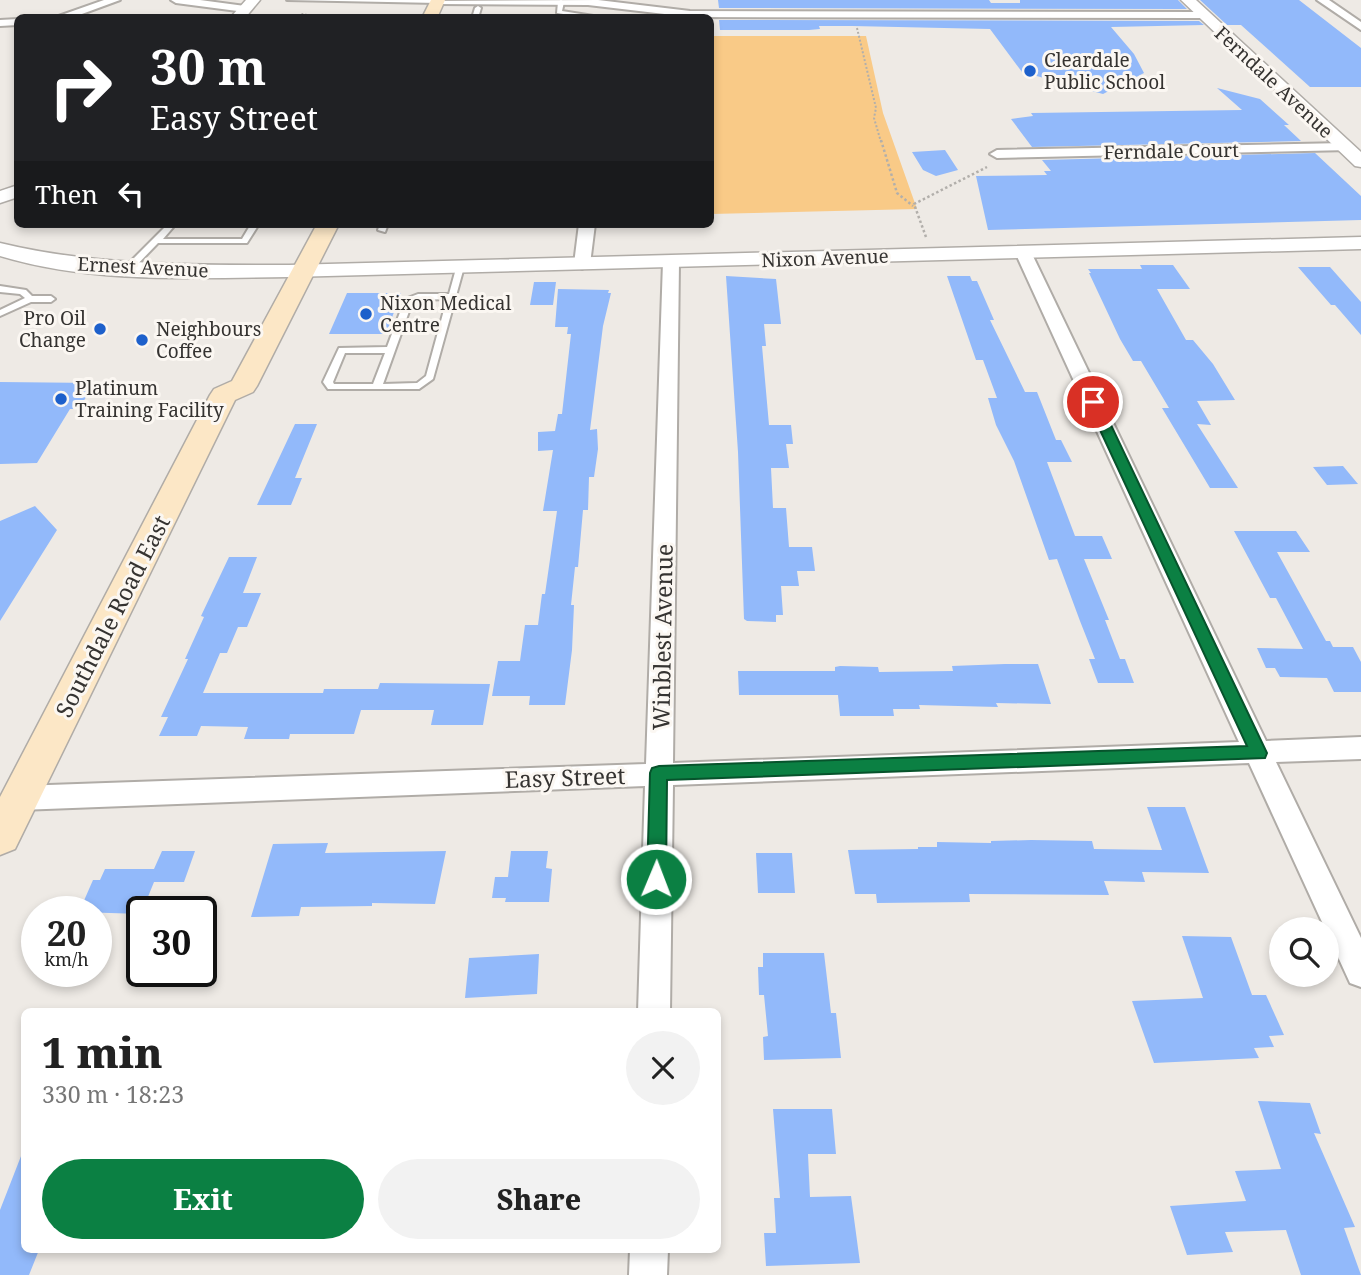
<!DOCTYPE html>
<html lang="en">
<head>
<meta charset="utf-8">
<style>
  body { margin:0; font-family:"Noto Serif",serif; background:#f2f2f2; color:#222; height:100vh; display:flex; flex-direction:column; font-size:26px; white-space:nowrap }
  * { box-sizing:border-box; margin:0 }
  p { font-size:23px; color:#767676 }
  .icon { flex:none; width:38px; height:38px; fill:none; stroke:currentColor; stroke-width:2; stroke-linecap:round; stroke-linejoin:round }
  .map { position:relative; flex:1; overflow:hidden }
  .drawer { position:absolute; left:21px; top:1008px; width:700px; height:245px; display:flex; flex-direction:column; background:#fff; border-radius:10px; box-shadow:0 4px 10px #0003 }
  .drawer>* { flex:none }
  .top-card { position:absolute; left:14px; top:14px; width:700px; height:214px; border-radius:10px; box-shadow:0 4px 10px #0003; background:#202124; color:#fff; overflow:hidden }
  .controls { position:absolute; left:1269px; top:917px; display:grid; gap:14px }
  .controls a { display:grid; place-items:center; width:70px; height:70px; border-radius:50%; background:#fff; box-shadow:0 4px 10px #0003; font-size:35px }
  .speed { position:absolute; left:21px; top:896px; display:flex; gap:14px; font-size:35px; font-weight:700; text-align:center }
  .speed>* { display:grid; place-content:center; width:91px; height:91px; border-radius:50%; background:#fff; box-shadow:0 4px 10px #0003; line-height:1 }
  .speed small { font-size:18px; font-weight:400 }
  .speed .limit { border:4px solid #111; border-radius:10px; background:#fff; color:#111 }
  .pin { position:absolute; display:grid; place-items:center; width:60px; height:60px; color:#fff; margin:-30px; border:4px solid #fff; border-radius:50%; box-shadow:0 2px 7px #0007 }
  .me { position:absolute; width:77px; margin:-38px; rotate:1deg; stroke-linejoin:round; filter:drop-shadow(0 0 5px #0008) }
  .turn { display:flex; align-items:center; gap:24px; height:147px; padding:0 21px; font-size:32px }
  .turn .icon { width:91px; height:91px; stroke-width:2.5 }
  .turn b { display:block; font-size:49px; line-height:60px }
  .then { display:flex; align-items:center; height:66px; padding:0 21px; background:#0003; gap:14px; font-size:26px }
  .round { display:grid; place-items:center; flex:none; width:74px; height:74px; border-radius:37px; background:#f2f2f2 }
  .head { display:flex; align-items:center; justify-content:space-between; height:119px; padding:0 21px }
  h1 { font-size:42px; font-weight:800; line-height:52px }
  .primary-button { display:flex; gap:14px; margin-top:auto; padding:14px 21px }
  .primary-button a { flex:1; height:80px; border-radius:42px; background:#0b8043; color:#fff; font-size:28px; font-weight:800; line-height:80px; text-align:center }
  .primary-button a+a { background:#f2f2f2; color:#222 }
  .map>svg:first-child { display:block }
  .green { fill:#f9ca87 }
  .building { fill:#92b9fa }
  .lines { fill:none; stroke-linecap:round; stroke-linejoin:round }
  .service-casing { stroke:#b0aca7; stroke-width:4 }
  .minor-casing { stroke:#b0aca7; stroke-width:4 }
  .tertiary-casing { stroke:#b0aca7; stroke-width:3 }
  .secondary-casing { stroke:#b0aca7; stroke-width:3 }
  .path-far1 { stroke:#b2afab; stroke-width:2; stroke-dasharray:2 2; stroke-linecap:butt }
  .path { stroke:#b2afab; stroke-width:2.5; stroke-dasharray:2.5 2.5; stroke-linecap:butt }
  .service { fill:#fff; fill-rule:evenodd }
  .minor { fill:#fff; fill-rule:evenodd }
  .tertiary { fill:#fff; fill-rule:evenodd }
  .secondary { fill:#fce7c6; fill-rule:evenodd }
  .route { fill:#0b8043; stroke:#07532c; stroke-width:2 }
  .poi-dot { fill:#1d60cb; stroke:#fbf7f2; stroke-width:2.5 }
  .labels { text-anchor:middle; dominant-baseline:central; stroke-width:6; stroke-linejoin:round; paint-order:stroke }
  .far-poi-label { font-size:19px; fill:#353331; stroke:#fbf7f2; text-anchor:start }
  .far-street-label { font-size:19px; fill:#353331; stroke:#fbf7f2 }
  .street-label { font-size:23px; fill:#353331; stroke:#fbf7f2 }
</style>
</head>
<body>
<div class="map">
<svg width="1361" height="1275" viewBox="0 0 1361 1275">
  <rect width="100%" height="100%" fill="#eeeae5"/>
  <path class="green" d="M711 36H866L883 113 917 209 711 214Z"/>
  <path class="building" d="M718 0H989L991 3H1020V0H1178L1187 9 719 8Z
    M1200 0H1299L1361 48V87H1310L1241 25H1227Z
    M719 20 1199 21 1204 25 1111 27 1134 54 1144 73 1103 94 1022 72 990 29 852 26H819L820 29 809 30H720Z
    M1217 88 1260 99 1289 125H1284L1301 141 1032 147 1011 119 1033 116 1031 113 1242 110Z
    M945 150 958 170 936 176 923 170 912 152Z
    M1315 153 1361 196V220L988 230 976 176 1047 175 1044 171H1051L1042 160Z
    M1140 265H1173L1190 289H1157L1186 340H1193L1213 364 1235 400 1197 401 1211 425 1197 424 1238 488H1210L1162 408H1169L1141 361H1133L1120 339 1089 273H1091L1088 269H1142Z
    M1298 267H1330L1361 302V335L1335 305H1331Z
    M726 276 776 279 781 324H764L766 346H762L769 425H791L793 444H786L789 468H771L773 508H786L789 547H812L815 571H797L799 586H781L783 615H776V622L747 621 744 619 738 452Z
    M947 276H970L972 281H977L994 320H990L1025 392H1037L1056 440H1061L1072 462H1047L1075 536H1102L1112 559H1084L1109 620H1105L1120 659H1125L1134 683H1098L1089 659H1095L1080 621 1057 559 1049 560 1014 461 996 425 988 398H997L983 360H976Z
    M534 282H556L553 305H530Z
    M558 289 609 290 608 293H611L603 326 590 430 597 429 598 449 594 477H589L588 510H583L578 567H575L571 605H574L572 650 565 705H529L530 696H492L498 661H520L525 625H538L542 594H545L557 511H543L553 450 538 451V432L555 431 558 414H562L571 334H567L568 327H555Z
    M347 293H401L386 334H329Z
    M0 382 96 383 78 409H70L37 463 0 464Z
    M295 424H317L295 478H302L291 505H257Z
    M1343 466 1358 484 1327 485 1313 467Z
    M35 506 57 530 0 621V521Z
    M1234 531H1296L1310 552H1277L1326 641H1330L1333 647H1353L1361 662V692H1334L1327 678 1280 677 1275 668H1266L1257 648 1303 649 1276 598H1270Z
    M229 557H257L243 593H261L247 627H238L227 653H220L203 693H323L324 689H378L380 683 490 684 483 725H431L434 710H361L354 734H290L289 739H244L248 727 201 726 197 736H159L168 717H161L188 659H185L204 617 201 616Z
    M1005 664H1038L1051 704 996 703 998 707 919 705 920 709H893L894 716H840L838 695H739L738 671H835V667L840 666 878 667 879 672 953 671 952 666Z
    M1147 807H1185L1209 873 1142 872 1145 882 1104 881 1109 895 969 894 970 902 877 903 876 894H855L848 850 918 849V847H937V842L991 843V841L1031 840 1092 841 1094 849 1162 850Z
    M328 843 325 853 446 851 435 904 372 903V906L301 907 299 916 251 917 273 844Z
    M162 851H195L184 882H154L141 914 79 912 93 880H100L105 869H154Z
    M511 851H548L546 868 552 869 549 902H505L506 898H492L495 877H508Z
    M756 853H792L795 893H758Z
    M1182 936 1231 937 1252 995H1266L1284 1035 1269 1036 1274 1047 1254 1048 1259 1058 1154 1063 1132 1001 1203 998Z
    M763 953H824L831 1013H836L841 1058 764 1060 763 1037 768 1036 764 995H759L758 967H763Z
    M539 954 537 994 465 998 469 958Z
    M1258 1101 1310 1103 1321 1134 1314 1133 1355 1227 1344 1228 1361 1275H1301L1286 1230 1225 1232 1233 1252 1187 1255 1170 1206 1246 1201 1235 1171 1281 1169Z
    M773 1109H832L836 1154H808L810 1197 851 1196 860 1263 766 1266 764 1233H776L774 1198H780Z
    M23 1151 24 1250H39L29 1275H0V1210Z"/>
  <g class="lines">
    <defs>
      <path id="service" d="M287 0H440L441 1 438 3Z
        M561 0 564 2 562 11 606 18H588L557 13 558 2Z
        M478 6 481 8 478 18H472L475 8Z
        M168 224H176L163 239H242L251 224H259L247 243H158L131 271H125V267Z
        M380 224H388L385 232 378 230Z
        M457 265 464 267 433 379 419 389H328L323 382 339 348 387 347 405 299 418 294H449ZM447 299 426 376 417 383 383 384 412 303 419 300ZM345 353H385L373 384H334L333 382Z
        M0 286 26 290 32 296H51L55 299 51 302H31L0 316V310L25 298 20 294 0 292Z"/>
      <path id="minor" d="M104 0H120L71 18H53Z
        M171 0H200L245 6 250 9 245 12 176 3Z
        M598 0 690 11 1202 12 1207 15 1202 18 690 17 588 5 438 4 433 1Z
        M1317 0H1329L1361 22V30Z
        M18 19V25L0 26V20Z
        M1345 143 1352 147 1350 150 997 158 990 154 997 150Z
        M579 224H595L590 264 582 269 574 264Z
        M1023 247 1031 252 1266 741 1361 737V759L1276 762 1361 938V987L1350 983 1249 763 673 785 670 1012H638L645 786 20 810 10 806 6 798 10 790 20 786 646 764 663 262 671 257 679 262 673 763 1239 742 1015 252Z
        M630 1250H668L667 1275H629Z"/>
      <path id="tertiary" d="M246 0H260L245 18H230Z
        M1181 0H1196L1361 152V167L1355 166Z
        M18 185V197L0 203V191Z
        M1361 237V249L289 277C194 278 92 284 0 256V243C95 266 192 265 289 265Z"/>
      <path id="secondary" d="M431 0H445L437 18H422Z
        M317 224H339L257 386 253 392 235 400 15 849 0 855V797L210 395 214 389 232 381Z"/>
    </defs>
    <use href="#service" class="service-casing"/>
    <use href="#minor" class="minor-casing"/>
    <use href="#tertiary" class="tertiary-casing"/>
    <use href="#secondary" class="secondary-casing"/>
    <path class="path-far1" d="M294 18 303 14 319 18
      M857 28 876 108 874 118 881 142"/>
    <path class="path" d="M881 140 897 193 913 206
      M926 237 914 204 987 167"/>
    <use href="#service" class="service"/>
    <use href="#minor" class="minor"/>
    <use href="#tertiary" class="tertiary"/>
    <use href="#secondary" class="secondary"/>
  </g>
  <path class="route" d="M1093 398 1100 402 1267 753 1265 758 667 780 666 879 663 885 656 888 649 885 647 879 650 773 652 768 659 766 1247 746 1087 402Z"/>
  <g class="poi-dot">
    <circle cx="1030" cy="71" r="7"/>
    <circle cx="366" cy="314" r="7"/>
    <circle cx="100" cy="329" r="7"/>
    <circle cx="142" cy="340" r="7"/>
    <circle cx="61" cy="399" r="7"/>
  </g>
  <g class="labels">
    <g class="far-poi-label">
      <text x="1044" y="60">Cleardale<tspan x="1044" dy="22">Public School</tspan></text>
      <text x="380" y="303">Nixon Medical<tspan x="380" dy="22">Centre</tspan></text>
      <text x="86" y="318" text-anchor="end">Pro Oil<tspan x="86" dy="22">Change</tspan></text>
      <text x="156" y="329">Neighbours<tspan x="156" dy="22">Coffee</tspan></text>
      <text x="75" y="388">Platinum<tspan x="75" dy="22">Training Facility</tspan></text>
    </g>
    <g class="far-street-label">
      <text transform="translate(1274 82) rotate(43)">Ferndale Avenue</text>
      <text transform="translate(1171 151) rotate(-1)">Ferndale Court</text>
      <text transform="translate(825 258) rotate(-2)">Nixon Avenue</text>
      <text transform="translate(143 267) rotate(3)">Ernest Avenue</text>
    </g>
    <g class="street-label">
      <text transform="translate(112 616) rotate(-63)">Southdale Road East</text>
      <text transform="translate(662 637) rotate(-89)">Winblest Avenue</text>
      <text transform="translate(565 777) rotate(-2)">Easy Street</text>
    </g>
  </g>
</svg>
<div class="controls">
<a><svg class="icon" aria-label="search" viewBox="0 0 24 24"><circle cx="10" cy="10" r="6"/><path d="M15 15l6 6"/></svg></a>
</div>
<div class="speed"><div>20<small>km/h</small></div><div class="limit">30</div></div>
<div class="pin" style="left:1093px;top:402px;background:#d93025"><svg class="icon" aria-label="arrive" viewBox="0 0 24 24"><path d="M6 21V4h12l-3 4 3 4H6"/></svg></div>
<svg class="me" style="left:656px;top:879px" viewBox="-20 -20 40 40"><circle r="17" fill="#0b8043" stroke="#fff" stroke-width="3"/><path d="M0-11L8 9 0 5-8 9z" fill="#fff"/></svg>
<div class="top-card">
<div class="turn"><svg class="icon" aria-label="right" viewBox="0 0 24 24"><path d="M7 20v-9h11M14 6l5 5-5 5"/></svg><div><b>30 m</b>Easy Street</div></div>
<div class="then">Then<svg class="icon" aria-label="left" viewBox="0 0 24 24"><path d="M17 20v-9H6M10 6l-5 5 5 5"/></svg></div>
</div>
<section class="drawer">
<div class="head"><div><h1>1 min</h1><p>330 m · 18:23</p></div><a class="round"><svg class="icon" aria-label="close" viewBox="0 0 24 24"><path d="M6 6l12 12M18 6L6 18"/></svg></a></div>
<div class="primary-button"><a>Exit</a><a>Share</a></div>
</section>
</div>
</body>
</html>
